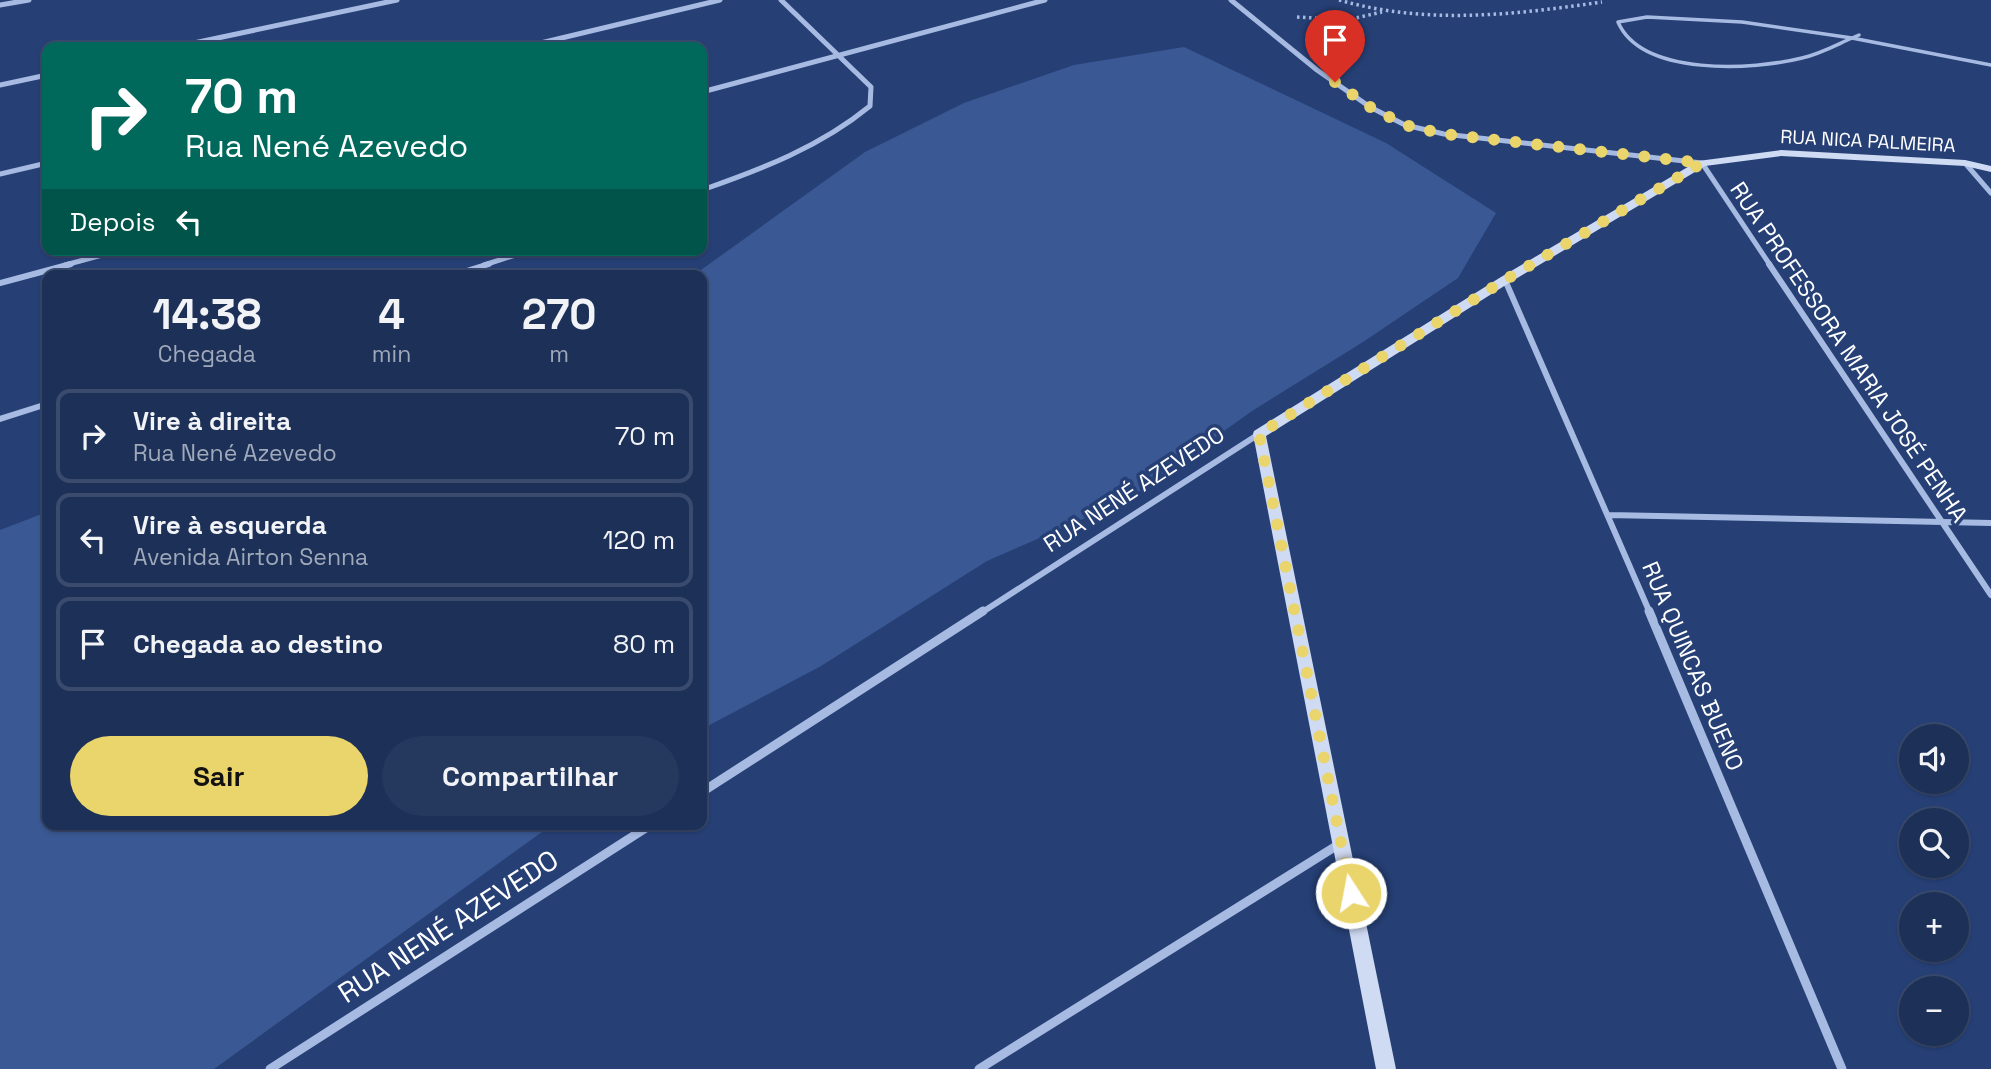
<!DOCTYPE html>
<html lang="pt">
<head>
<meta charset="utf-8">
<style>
  body { margin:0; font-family:"Space Grotesk",sans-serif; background:#25385e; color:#f1f3f6; height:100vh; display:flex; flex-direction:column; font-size:26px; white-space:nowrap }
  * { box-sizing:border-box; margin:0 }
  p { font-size:23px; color:#a0a9ba }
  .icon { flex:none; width:38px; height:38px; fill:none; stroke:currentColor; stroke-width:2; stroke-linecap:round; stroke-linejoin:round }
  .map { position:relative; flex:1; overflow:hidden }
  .drawer { position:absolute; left:42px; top:270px; width:665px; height:560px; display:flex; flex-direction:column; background:#1c3058; border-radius:14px; box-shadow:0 2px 5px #0004,0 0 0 2px #3a4b6e }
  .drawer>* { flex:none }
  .top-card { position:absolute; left:42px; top:42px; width:665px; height:214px; border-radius:14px; box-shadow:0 2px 5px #0004,0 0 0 2px #3a4b6e; background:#00695c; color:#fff; overflow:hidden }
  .controls { position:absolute; left:1899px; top:724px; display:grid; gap:14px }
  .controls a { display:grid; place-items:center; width:70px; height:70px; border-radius:50%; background:#1c3058; box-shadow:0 2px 5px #0004,0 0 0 2px #3a4b6e; font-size:35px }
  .pin { position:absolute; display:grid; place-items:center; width:60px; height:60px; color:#fff; margin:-72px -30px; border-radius:50% 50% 50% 0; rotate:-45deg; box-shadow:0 0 7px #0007 }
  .pin .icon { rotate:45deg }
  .me { position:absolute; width:77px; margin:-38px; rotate:349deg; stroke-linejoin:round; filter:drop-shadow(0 0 5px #0008) }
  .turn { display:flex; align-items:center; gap:24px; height:147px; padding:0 28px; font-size:32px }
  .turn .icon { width:91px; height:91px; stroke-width:2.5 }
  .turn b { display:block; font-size:49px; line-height:60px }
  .then { display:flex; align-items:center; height:66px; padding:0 28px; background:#0003; gap:14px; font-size:26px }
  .eta { display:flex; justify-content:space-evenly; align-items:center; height:119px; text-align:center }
  .eta b { font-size:42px; font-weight:700; line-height:49px }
  .button { display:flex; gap:14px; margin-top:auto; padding:14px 28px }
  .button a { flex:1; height:80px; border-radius:42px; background:#ead46c; color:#111; font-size:28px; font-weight:700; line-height:80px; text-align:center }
  .button a+a { background:#25385e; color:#f1f3f6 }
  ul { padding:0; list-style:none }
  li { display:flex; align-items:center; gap:21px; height:94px; margin:0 14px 10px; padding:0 14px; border:4px solid #3a4b6e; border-radius:14px }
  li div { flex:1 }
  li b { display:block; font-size:26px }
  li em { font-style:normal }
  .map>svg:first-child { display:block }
  .green { fill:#3a5893 }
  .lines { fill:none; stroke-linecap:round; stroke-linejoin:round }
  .path { stroke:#a7bbe2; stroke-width:3.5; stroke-dasharray:2.5 3.5; stroke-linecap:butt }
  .lane { stroke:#a7bbe2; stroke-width:3.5 }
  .street-far2 { stroke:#a7bbe2; stroke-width:5 }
  .street-far1 { stroke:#a7bbe2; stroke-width:6 }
  .street { stroke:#a7bbe2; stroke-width:9 }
  .secondary { fill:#cfdaf3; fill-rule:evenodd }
  .route { stroke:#ead46c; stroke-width:12; stroke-dasharray:0 21.6 }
  .labels { text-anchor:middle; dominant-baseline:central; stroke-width:7; stroke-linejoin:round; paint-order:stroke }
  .far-street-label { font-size:19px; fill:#fff; stroke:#264076 }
  .street-label { font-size:23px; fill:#fff; stroke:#264076 }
  .near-street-label { font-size:28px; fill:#fff; stroke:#264076 }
</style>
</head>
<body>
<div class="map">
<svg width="1991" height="1069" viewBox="0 0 1991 1069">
  <rect width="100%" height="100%" fill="#264076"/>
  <path class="green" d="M1184 47 1386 143 1496 213 1458 278 1363 342 1252 411 1129 499 987 561 821 666 702 729V275H694L865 152 964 103 1074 65Z
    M47 512V824H553L214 1069H0V530Z"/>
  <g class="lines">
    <path class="path" d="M1339 0C1426 25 1513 15 1602 2
      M1297 17 1347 20 1382 12"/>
    <path class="lane" d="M1647 17 1742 22 1852 38C1836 45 1820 54 1802 58 1754 70 1642 77 1618 22Z
      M1852 38 1991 65
      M1852 38 1859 35"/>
    <path class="street-far2" d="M1231 0 1317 70 1370 107 1405 125 1444 134 1702 163 1770 265
      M0 5 29 0
      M175 47 397 0
      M524 47 720 0
      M0 85 47 75
      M702 92 1045 0
      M1965 163 1991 193
      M0 174 47 163
      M702 190C762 169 820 147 870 106L871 87 781 0
      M65 265 121 250
      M484 265 531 250"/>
    <path class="street-far1" d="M1769 264 1991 595
      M454 275 489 264
      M1505 280 1650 613
      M0 283 71 264
      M0 419 47 404
      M1609 515 1991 523
      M981 613 1259 434"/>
    <path class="street" d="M1649 611 1842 1069
      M702 792 983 611
      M270 1069 652 824
      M979 1069 1341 843"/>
    <path class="secondary" d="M1781 150 1965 160 1991 166V172L1965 166 1781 156 1705 166 1509 283 1266 436 1396 1069H1376L1253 434 1254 431 1501 277 1698 161Z"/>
  </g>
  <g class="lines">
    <path class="route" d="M1335 82 1370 107 1405 125 1444 134 1702 163 1505 280 1259 434 1351 893"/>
  </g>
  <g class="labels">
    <g class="far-street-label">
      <text transform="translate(1868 141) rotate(3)">RUA NICA PALMEIRA</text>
    </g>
    <g class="street-label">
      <text transform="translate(1849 352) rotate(56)">RUA PROFESSORA MARIA JOSÉ PENHA</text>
      <text transform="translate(1134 489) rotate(-33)">RUA NENÉ AZEVEDO</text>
      <text transform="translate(1693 666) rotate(67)">RUA QUINCAS BUENO</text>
    </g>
    <g class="near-street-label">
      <text transform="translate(448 926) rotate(-33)">RUA NENÉ AZEVEDO</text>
    </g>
  </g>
</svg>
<div class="controls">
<a><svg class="icon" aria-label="sound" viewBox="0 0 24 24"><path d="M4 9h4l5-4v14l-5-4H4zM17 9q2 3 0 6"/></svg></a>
<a><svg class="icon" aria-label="search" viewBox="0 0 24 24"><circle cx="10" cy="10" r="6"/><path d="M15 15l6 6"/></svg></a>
<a>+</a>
<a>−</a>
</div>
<div class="pin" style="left:1335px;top:82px;background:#d93025"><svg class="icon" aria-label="arrive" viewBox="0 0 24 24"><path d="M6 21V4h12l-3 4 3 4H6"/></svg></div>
<svg class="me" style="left:1351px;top:893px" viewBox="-20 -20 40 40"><circle r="17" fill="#ead46c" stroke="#fff" stroke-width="3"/><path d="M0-11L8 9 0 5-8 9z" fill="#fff"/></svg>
<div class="top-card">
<div class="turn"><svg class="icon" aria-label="right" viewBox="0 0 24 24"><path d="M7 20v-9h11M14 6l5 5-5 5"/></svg><div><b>70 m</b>Rua Nené Azevedo</div></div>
<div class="then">Depois<svg class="icon" aria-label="left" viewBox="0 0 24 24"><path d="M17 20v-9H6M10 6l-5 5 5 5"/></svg></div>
</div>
<section class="drawer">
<div class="eta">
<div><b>14:38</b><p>Chegada</p></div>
<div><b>4</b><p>min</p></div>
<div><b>270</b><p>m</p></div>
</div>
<ul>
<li><svg class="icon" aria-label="right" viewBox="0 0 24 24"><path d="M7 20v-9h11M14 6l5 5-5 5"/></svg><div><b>Vire à direita</b><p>Rua Nené Azevedo</p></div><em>70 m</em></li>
<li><svg class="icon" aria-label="left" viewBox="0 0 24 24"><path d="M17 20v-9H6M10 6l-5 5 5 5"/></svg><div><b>Vire à esquerda</b><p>Avenida Airton Senna</p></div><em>120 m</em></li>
<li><svg class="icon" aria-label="arrive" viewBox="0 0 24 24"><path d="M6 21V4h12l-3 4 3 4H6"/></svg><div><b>Chegada ao destino</b></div><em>80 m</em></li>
</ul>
<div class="button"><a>Sair</a><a>Compartilhar</a></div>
</section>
</div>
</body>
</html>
